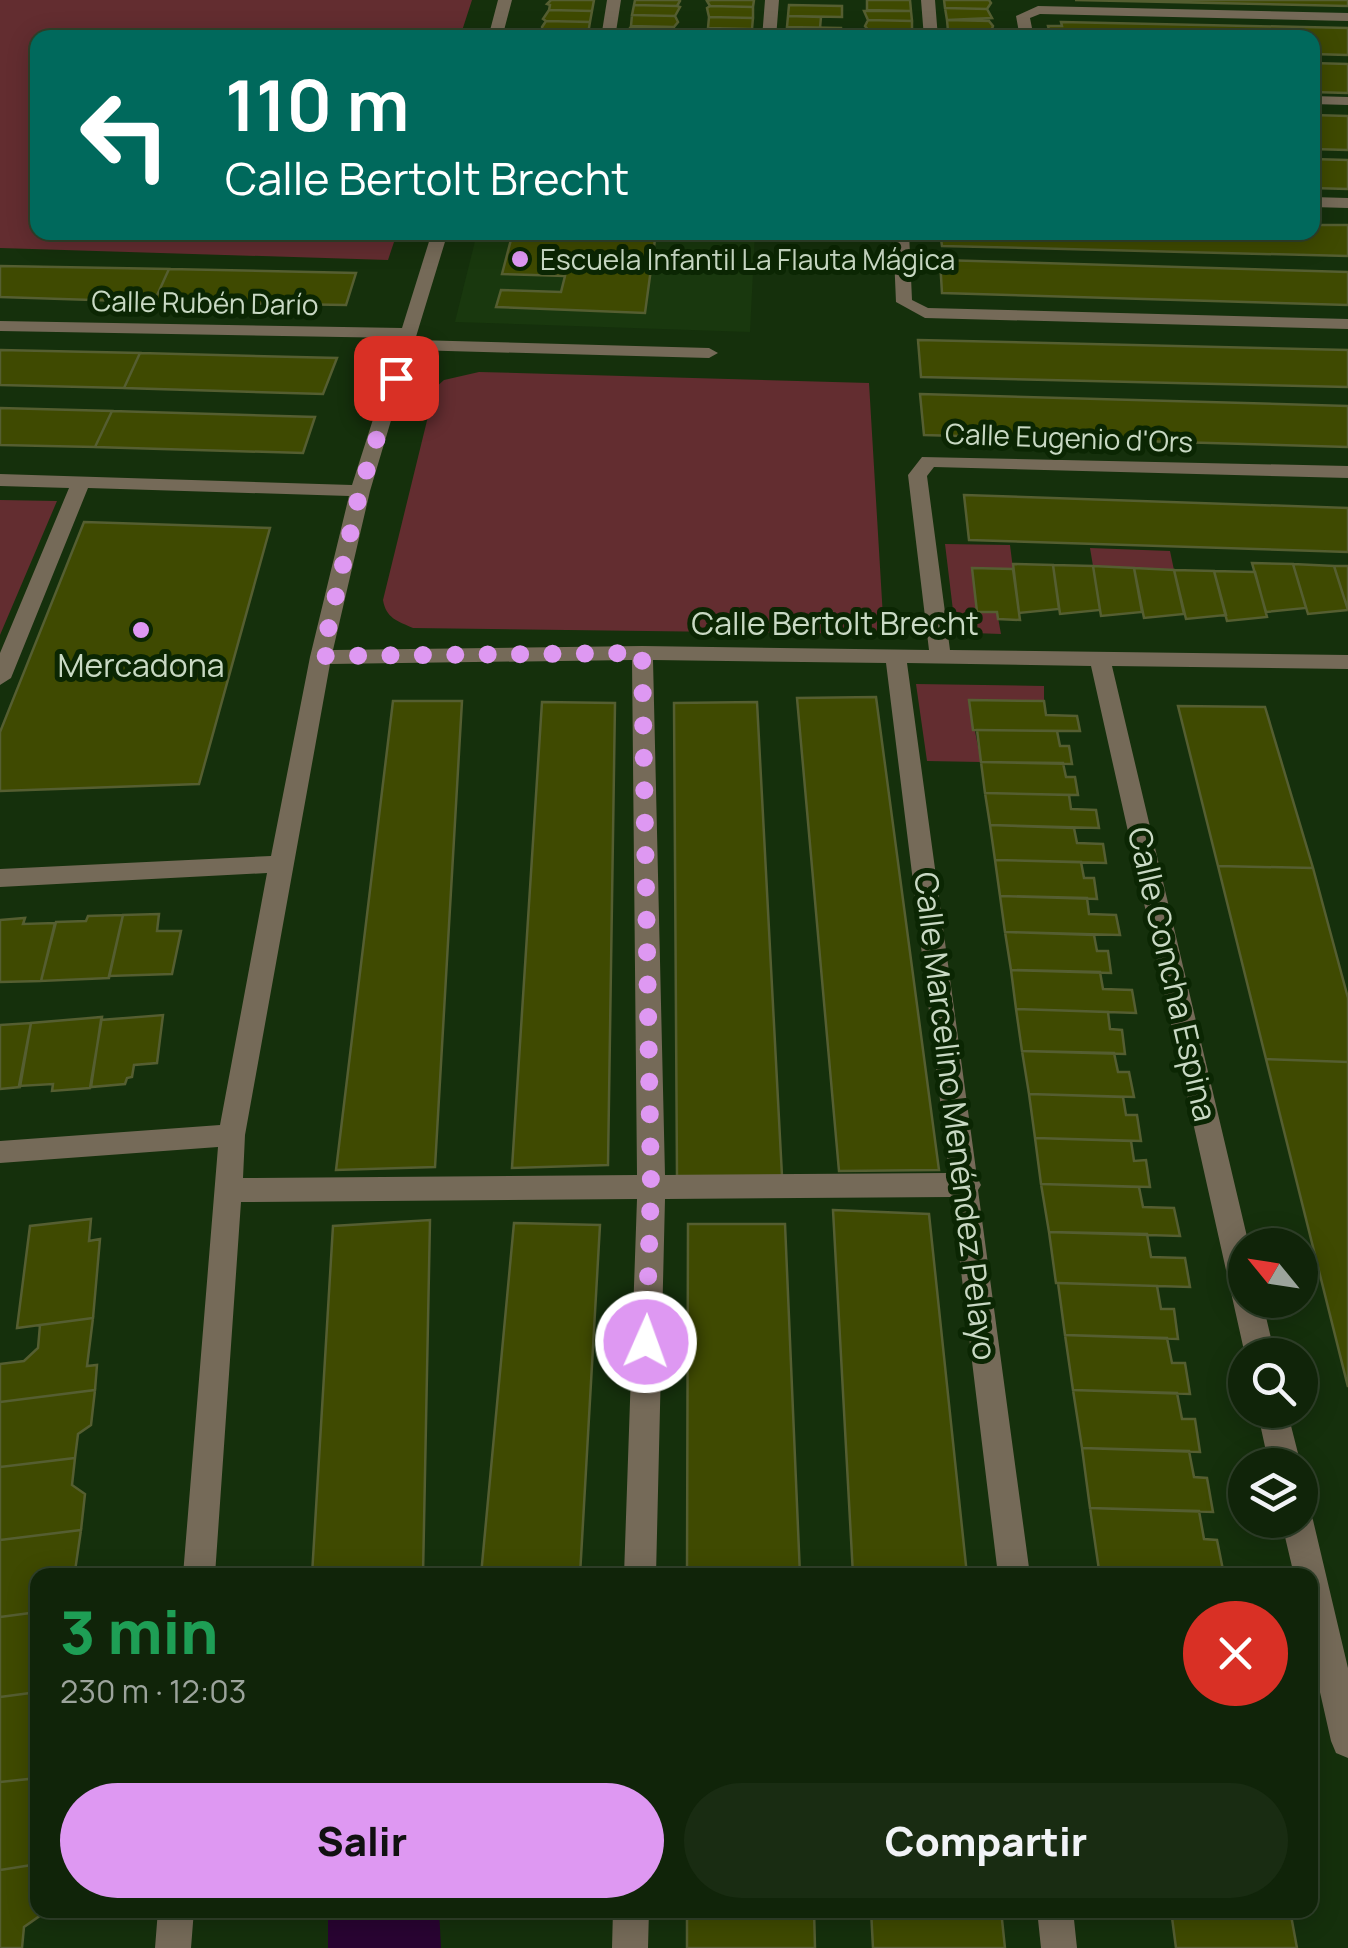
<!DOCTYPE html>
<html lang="es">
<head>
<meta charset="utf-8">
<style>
  body { margin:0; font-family:Manrope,sans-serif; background:#192c12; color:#f1f3f6; height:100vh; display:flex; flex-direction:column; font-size:38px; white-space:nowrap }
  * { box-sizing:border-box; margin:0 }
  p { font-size:32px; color:#9ca49c }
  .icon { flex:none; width:55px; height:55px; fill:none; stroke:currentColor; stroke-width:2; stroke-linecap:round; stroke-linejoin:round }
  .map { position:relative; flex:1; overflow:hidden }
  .sheet { position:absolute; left:30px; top:1568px; width:1288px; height:350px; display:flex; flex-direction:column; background:#102409; border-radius:20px; box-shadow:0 5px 25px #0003,0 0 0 2px #30412a }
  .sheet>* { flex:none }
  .top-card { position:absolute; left:30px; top:30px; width:1290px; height:210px; border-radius:20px; box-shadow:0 5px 25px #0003,0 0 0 2px #30412a; background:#00695c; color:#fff; overflow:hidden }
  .needle { width:65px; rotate:300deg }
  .fabs { position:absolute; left:1228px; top:1228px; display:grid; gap:20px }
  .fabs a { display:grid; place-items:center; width:90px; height:90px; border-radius:50%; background:#102409; box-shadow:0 5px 25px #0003,0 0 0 2px #30412a; font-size:50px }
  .pin { position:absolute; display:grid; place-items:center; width:85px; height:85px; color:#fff; margin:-42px; border-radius:20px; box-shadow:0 5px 15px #0006 }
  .me { position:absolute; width:110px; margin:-55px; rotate:2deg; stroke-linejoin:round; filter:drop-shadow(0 0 8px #0008) }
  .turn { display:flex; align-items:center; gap:35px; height:210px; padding:0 30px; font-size:45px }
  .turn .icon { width:130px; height:130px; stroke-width:2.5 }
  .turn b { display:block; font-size:70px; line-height:85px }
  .round { display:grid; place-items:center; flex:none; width:105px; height:105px; border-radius:52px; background:#192c12 }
  .headline { display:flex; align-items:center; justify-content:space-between; height:170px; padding:0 30px }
  h1 { font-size:60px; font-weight:800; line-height:75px; color:#1e9e55 }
  .primary-button { display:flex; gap:20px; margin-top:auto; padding:20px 30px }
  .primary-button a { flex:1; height:115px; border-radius:60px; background:#de98f2; color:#111; font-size:40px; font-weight:800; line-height:115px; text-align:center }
  .primary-button a+a { background:#192c12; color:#f1f3f6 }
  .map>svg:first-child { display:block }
  .built { fill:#19380e }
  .green { fill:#632d30 }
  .water { fill:#290432 }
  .building { fill:#3f4a01; stroke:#555e31; stroke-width:2.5 }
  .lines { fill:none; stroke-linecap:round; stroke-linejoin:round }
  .minor { fill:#756a58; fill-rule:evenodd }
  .route { stroke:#de98f2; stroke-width:18; stroke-dasharray:0 32.4 }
  .poi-dot { fill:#de98f2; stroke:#0b2603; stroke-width:4 }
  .labels { text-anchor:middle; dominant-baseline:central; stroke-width:10; stroke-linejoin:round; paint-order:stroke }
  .far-poi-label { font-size:28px; fill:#c9d9c4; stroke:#0b2603; text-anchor:start }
  .far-street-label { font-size:28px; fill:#c9d9c4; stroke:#0b2603 }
  .street-label { font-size:32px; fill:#c9d9c4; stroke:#0b2603 }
  .poi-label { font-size:32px; fill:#c9d9c4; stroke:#0b2603 }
</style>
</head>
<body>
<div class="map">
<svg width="1348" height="1948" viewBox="0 0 1348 1948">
  <rect width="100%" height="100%" fill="#15300c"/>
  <path class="built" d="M477 233H755L750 332 455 322Z"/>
  <path class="green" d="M0 0H472L460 37 38 38V232L397 233 388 260 0 248Z
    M479 372 869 383 884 634 413 628C397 621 386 618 383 600L435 388 444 380Z
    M0 500 57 501 0 635Z
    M945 544 1010 545 1013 569 972 568 977 611 997 612 1001 634 973 633 955 627Z
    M1090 548 1170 551 1174 570 1093 566Z
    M916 684 1044 686V701L969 700 981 762 927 761Z"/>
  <path class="water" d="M328 1910H439L441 1948H328Z"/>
  <path class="building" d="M594 0 592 11 549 10 550 5 547 4 551 0Z
    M635 0H679L680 1 677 6 634 5Z
    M711 0H754L753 7 710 6 707 1Z
    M867 0H910L911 11 867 10Z
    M944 0H989L991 3 987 9 945 8Z
    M1075 0H1348V6Z
    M634 5 677 6 680 7 675 16 632 15Z
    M789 5 842 6V17L788 16Z
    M710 6 753 7V18L709 17 707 8Z
    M945 8 987 9 992 18 947 20Z
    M549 10 592 11 590 22 546 21 543 19Z
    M864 11H911L912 21 868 20Z
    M632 15 675 16 678 22 674 27 631 26Z
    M788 16 821 17 820 28 787 27Z
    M709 17 753 18 752 29 708 28Z
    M868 20 912 21V32L869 31 865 26Z
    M947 20 989 21 993 26 991 32 948 31Z
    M546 21 590 22 588 34 543 32 542 27Z
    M1061 22 1348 28V55L1312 54V38H1051L1048 26H1062Z
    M787 27 841 28V34L787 33Z
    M630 28 674 29 676 35 629 38Z
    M948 31 991 32 993 38H949Z
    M1312 63 1348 64V93L1312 92Z
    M1312 115 1348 116V150L1312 149Z
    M1312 159 1348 160V189L1312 188Z
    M1312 225H1348V256L942 246 940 232H1312Z
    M513 232H656L645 313 496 307 501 290 561 292 565 276 502 274Z
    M940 260 1348 272V305L942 293Z
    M0 266 169 269 154 302 0 297Z
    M169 269 356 273 346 305 154 302Z
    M918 340 1348 350V387L921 377Z
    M0 350 140 353 124 388 0 385Z
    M140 353 337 358 323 394 124 388Z
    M920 394 1348 406V447L924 435Z
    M0 408 112 411 95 447 0 445Z
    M112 411 315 417 303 453 95 447Z
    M964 495 1348 508V552L969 540Z
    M84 522 270 528 199 784 0 791V732Z
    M1252 563 1293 564 1306 608 1266 612Z
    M1013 564 1053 565 1059 609 1019 613Z
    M1293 564 1334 566 1348 610 1308 614Z
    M1053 565 1093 566 1100 610 1060 614Z
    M1093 566 1134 568 1142 612 1101 616Z
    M1334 566H1348V610Z
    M972 568 1013 569 1020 620 998 619 997 612H977Z
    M1134 568 1174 570 1184 614 1144 618Z
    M1174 570 1214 571 1226 615 1186 619Z
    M1214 571 1255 572 1267 617 1227 621Z
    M876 697 939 1170 839 1171 797 698Z
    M969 700 1044 701 1046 715 1077 716 1080 731 973 730Z
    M393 701H462L435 1167 336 1170Z
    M542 702 615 703 608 1165 512 1168Z
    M757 702 782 1176H677L674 703Z
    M1178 706 1265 707 1313 868 1218 866Z
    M977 730 1057 731 1060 746H1069L1072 764 981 762Z
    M981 762 1063 763 1066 777H1075L1078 795 985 793Z
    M985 793 1069 795 1071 809 1096 810 1099 828 990 825Z
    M990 825 1074 828 1077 843 1103 844 1106 863 995 860Z
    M995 860 1081 862 1084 878H1094L1097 899 1000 896Z
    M1218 866 1313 868 1348 998V1062L1266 1059Z
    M1000 896 1087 898 1089 914 1116 915 1120 935 1005 932Z
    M159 914 157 931H181L172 974 109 976 123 915Z
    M123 915 109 978 41 981 56 922 86 921 88 916Z
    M25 918 23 924 55 923 41 981 0 982V920Z
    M1005 932 1094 935 1097 951H1108L1111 973 1011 970Z
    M1011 970 1100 972 1103 989 1132 990 1136 1013 1016 1009Z
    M1016 1009 1108 1012 1110 1029 1122 1030 1125 1054 1022 1051Z
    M163 1015 157 1063 134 1065 132 1077 127 1078 125 1084 91 1087 101 1020Z
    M102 1017 90 1088 52 1091 53 1084 19 1086 31 1023Z
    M31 1023 20 1087 0 1089V1025Z
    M1022 1051 1114 1053 1118 1072H1129L1134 1097 1029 1094Z
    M1266 1059 1348 1062V1387Z
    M1029 1094 1123 1097 1126 1115H1137L1141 1141 1035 1138Z
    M1035 1138 1131 1141 1134 1161 1146 1160 1150 1187 1041 1184Z
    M1041 1184 1139 1187 1143 1207 1174 1208 1180 1236 1049 1232Z
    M833 1210 929 1214 967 1575H853Z
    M91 1219 89 1241 100 1239 93 1318 17 1328 30 1226Z
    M430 1220 423 1575H312L333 1226Z
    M514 1223 600 1225 580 1575H481Z
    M688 1224H785L800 1575H687Z
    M1049 1232 1147 1234 1151 1257 1185 1258 1190 1287 1056 1283Z
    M1058 1283 1157 1286 1161 1309H1174L1178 1339 1065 1335Z
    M93 1318 87 1366 97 1365 95 1390 0 1402V1364L24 1361 38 1348 40 1325Z
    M1065 1335 1167 1338 1172 1363H1185L1190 1394 1073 1390Z
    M95 1390 91 1425 78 1434 75 1458 0 1467V1402Z
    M1073 1390 1177 1393 1182 1419H1195L1200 1452 1082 1448Z
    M1082 1448 1189 1451 1194 1477 1207 1478 1213 1512 1090 1508Z
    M75 1458 72 1485 85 1494 81 1530 0 1540V1467Z
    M1090 1508 1199 1511 1204 1539 1217 1540 1224 1575 1099 1570Z
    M81 1530 75 1571 69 1575H38V1612L0 1617V1540Z
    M1099 1570 1210 1574 1211 1575H1100Z
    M38 1612V1692L0 1697V1617Z
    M38 1692V1778L0 1782V1697Z
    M38 1778V1864L0 1870V1782Z
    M38 1864V1910H41V1915L24 1927 22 1948H0V1870Z
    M687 1910H814L815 1948H687Z
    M871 1910H1001L1005 1948H873Z
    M1171 1910H1290L1297 1948H1176Z"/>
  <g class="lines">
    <path class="minor" d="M498 0H512L502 38H488Z
      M607 0H621L615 38H601Z
      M765 0H779L776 38H762Z
      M921 0H935L938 38H924Z
      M1038 6 1348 13V21L1040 14 1030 18 1034 38H1020L1016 16Z
      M1312 96 1348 97V105L1312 104Z
      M1312 197 1348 198V208L1312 207Z
      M432 232H448L415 340 709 348 718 353 709 358 412 350 370 491 333 650 642 646 929 650 908 475 922 457 1348 466V478L934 467 927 476 950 650 1348 655V669L1112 666 1249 1245H1245V1300H1262L1275 1355H1245L1091 666 907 663 977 1177 981 1185 978 1190 1030 1575H998L952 1197 665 1199 656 1575H624L637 1199 241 1202 215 1575H183L218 1147 0 1163V1141L220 1125 267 873 0 887V869L271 856 310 657 349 496 88 488 11 678 0 685V653L69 488 0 486V474L352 485 399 338 0 331V321L402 328ZM632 660 637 1175 243 1178 245 1135 330 664ZM653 660 886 663 949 1173 665 1175Z
      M893 232H909L912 300 928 308 1348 319V329L925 318 896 302Z
      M1257 1410H1287L1301 1465 1300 1466 1269 1465Z
      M1300 1506 1308 1509 1313 1520 1348 1668V1758L1336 1753 1331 1741 1310 1648V1575H1294L1281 1520H1300Z
      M158 1910H194L191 1948H155Z
      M613 1910H649L648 1948H612Z
      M1037 1910H1073L1077 1948H1041Z"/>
  </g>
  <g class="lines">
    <path class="route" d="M396 378 360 491 322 656 642 653 651 1187 646 1342"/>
  </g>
  <g class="poi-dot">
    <circle cx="520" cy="259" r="10"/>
    <circle cx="141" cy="630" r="10"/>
  </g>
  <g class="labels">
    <g class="far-poi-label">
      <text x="540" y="259">Escuela Infantil La Flauta Mágica</text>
    </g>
    <g class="far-street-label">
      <text transform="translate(205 302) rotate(1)">Calle Rubén Darío</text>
      <text transform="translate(1069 437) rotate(2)">Calle Eugenio d'Ors</text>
    </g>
    <g class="street-label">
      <text x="835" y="623">Calle Bertolt Brecht</text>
      <text transform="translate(1173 974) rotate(77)">Calle Concha Espina</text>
      <text transform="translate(956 1116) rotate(83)">Calle Marcelino Menéndez Pelayo</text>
    </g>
    <g class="poi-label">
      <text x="141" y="665">Mercadona</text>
    </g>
  </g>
</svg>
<div class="fabs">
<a><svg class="needle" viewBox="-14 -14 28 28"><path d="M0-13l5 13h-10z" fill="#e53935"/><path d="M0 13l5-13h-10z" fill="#9ca49c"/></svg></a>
<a><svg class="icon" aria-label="search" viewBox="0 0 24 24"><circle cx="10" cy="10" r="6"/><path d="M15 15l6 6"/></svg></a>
<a><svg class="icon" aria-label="layers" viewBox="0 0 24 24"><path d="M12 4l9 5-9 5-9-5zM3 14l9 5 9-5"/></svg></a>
</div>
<div class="pin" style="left:396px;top:378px;background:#d93025"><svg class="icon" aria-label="arrive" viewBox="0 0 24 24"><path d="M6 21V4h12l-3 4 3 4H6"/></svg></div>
<svg class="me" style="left:646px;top:1342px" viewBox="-20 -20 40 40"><circle r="17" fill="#de98f2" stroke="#fff" stroke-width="3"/><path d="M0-11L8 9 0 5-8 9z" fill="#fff"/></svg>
<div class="top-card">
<div class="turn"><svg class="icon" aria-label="left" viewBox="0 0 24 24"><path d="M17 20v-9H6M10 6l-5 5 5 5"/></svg><div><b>110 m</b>Calle Bertolt Brecht</div></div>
</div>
<section class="sheet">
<div class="headline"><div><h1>3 min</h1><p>230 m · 12:03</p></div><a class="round" style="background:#d93025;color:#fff"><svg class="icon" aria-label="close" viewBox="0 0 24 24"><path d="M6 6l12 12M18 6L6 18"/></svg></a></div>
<div class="primary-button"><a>Salir</a><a>Compartir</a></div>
</section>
</div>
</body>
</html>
